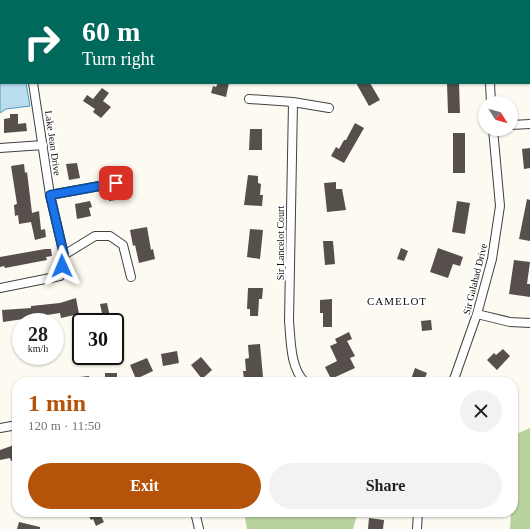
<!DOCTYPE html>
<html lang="en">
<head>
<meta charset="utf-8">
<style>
  body { margin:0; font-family:Georgia,serif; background:#f2f2f2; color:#202124; height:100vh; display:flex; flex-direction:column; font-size:15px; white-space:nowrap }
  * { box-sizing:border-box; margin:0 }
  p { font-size:13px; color:#757577 }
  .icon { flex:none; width:22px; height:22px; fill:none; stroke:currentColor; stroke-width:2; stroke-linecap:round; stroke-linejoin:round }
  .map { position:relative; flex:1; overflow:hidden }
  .side { position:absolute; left:12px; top:377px; width:506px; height:140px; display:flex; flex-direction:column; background:#fff; border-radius:16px; box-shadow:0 1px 3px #0004 }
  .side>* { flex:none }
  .hud { position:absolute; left:0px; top:0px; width:530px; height:84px; box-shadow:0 1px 3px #0004; background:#00695c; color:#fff; overflow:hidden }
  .needle { width:26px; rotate:127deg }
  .controls { position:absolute; left:478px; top:96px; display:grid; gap:8px }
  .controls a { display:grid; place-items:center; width:40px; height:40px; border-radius:50%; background:#fff; box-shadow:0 1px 3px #0004; font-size:20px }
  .speed { position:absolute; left:12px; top:313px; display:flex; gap:8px; font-size:20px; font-weight:700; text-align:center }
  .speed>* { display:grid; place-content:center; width:52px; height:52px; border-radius:50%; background:#fff; box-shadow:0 1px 3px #0004; line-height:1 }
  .speed small { font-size:10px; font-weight:400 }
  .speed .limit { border:2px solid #111; border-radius:6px; background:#fff; color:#111 }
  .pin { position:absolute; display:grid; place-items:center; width:34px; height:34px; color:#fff; margin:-17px; border-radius:8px; box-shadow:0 2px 6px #0006 }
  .me { position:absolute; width:44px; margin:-22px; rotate:359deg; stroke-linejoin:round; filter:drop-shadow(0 0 3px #0008) }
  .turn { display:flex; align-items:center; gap:14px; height:84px; padding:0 16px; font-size:18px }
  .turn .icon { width:52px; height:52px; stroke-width:2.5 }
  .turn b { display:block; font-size:28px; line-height:34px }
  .round { display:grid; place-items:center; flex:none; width:42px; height:42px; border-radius:21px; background:#f2f2f2 }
  .summary { display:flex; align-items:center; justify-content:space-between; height:68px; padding:0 16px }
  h1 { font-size:24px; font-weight:800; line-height:30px; color:#b45309 }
  .cta { display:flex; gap:8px; margin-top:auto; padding:8px 16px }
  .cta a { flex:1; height:46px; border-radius:24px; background:#b45309; color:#fff; font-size:16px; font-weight:800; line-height:46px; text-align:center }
  .cta a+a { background:#f2f2f2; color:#202124 }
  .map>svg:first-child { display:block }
  .forest { fill:#b9d39f }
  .water { fill:#bbdeef; stroke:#4b96be }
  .building { fill:#564f4c }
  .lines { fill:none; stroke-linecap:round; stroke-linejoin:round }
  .minor-casing { stroke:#414141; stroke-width:10 }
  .minor { stroke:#fff; stroke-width:8 }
  .route-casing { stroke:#114b97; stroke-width:10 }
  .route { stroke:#1a73e8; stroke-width:7 }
  .labels { text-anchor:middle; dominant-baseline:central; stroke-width:4; stroke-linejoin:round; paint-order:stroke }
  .street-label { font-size:10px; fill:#0e0e0e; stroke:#fff }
  .neighbourhood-label { font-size:11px; letter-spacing:1px; fill:#0e0e0e; stroke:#fff }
</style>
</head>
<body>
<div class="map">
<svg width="530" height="529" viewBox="0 0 530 529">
  <rect width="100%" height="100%" fill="#fdfaf1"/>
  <path class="forest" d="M530 428V529H510L511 512H513L516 434Z
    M244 512H358L353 529H247Z"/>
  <path class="water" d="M0 0 14 1H1V83H26L30 106 6 109 0 113Z
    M193 0H474V1H193Z"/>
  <path class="building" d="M218 83H229L226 97 211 93 213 86 216 87Z
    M356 83H370L380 100 369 106Z
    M447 83H459L460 113H448Z
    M102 88 109 93 103 101 111 107 101 118 93 112 95 109 83 101 87 95 93 99Z
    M10 114H18V124L26 123 27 131 4 133V119L10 118Z
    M355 123 364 128 344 163 331 156 336 147 339 149 344 140H346Z
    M250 129H262V150H249Z
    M453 133H465V173H453Z
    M530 148V168L524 169 522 149Z
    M77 163 80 178 69 180 66 164Z
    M24 164 25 173 27 172 32 213 39 211 41 230 45 229 46 237 35 240 31 222 19 224 18 215 15 216 14 205 17 204 11 166Z
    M248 175 258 176V183L261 184 260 195H263L262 206 244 205Z
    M336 182V189H342L346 210 327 212 324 183Z
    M115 190V193L129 190 130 198 109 201 108 191Z
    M527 199 530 200V241L519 239Z
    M90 201 92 207 89 208 91 216 77 219 75 204Z
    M457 201 470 203 465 234 452 232Z
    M147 227 151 250 153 249 155 259 139 263 135 245 133 246 130 230Z
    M250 229 263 230 260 259 247 257Z
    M323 241H333L335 264 325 265Z
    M401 248 408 251 404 261 397 259Z
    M438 248 463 257 460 266 453 264 448 278 430 272Z
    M45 249H51L52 256 46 257 47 260 5 268 4 266 0 267V257Z
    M514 260 530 262 527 284H530V297L509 294Z
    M248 288H263L262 299H259L258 316H250V309H247Z
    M76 298 79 314 61 318 60 313 47 315 48 320 37 321V317L3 322 2 310 31 308V306L60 303Z
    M332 299V327H323V313H320V300Z
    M107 303 110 317 117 315 118 322H97V319L103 318 100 304Z
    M431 320 432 330 422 331 421 321Z
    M349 332 352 339 347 341 355 356 350 358 355 368 331 379 325 367 337 361 330 346 337 343 335 339Z
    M260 344 263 377 244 379 243 371H246L245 359 249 358 248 345Z
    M503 349 510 356 497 370 487 360 494 353 496 355Z
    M177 351 179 363 163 366 161 354Z
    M201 357 212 370 202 379 191 365Z
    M147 358 153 371 136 379 130 365Z
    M415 368 427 373 423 382H410Z
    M105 373H117V382H105Z
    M89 376 90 382H70V378Z
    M17 444V459L11 461 10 458 0 460V450Z
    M86 512H99L104 522 96 526 93 519 91 520Z
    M369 518 384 520 383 529H368Z
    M19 522 40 527V529H17Z"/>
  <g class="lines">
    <defs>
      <path id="minor" d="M18 0 19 1
        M484 0V1
        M490 83 491 103
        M249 99 293 102 329 108
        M293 102 289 321C291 341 290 368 305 382
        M511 125 530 124
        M0 148 43 145
        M50 195 116 183
        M64 255 95 236H110L123 245 131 277
        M0 288 60 276 64 255 50 195 33 83
        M477 314 510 322 530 323
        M453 382 477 314 492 259 500 206 493 129
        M0 428 17 425
        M195 512 199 529
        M417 529 418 512"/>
    </defs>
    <use href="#minor" class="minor-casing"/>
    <use href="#minor" class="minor"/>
  </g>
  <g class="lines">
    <defs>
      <path id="route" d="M62 266 64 255 50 195 116 183"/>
    </defs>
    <use href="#route" class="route-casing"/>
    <use href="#route" class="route"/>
  </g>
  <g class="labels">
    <g class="street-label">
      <text transform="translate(53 143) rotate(82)">Lake Jean Drive</text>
      <text transform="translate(280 243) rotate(-90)">Sir Lancelot Court</text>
      <text transform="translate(475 279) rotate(-76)">Sir Galahad Drive</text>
    </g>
    <g class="neighbourhood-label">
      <text x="397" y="301">CAMELOT</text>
    </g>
  </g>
</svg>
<div class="controls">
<a><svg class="needle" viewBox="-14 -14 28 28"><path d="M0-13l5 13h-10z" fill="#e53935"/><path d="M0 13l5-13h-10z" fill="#757577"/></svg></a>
</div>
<div class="speed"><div>28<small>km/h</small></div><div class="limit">30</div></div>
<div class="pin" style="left:116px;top:183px;background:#d93025"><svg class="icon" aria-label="arrive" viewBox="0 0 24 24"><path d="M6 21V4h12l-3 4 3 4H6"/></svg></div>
<svg class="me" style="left:62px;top:266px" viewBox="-20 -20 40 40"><path d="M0-17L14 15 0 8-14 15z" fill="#1a73e8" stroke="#fff" stroke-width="4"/></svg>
<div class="hud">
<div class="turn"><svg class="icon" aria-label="right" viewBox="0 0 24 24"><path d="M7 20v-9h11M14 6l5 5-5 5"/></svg><div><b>60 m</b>Turn right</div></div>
</div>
<section class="side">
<div class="summary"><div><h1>1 min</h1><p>120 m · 11:50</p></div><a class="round"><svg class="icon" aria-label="close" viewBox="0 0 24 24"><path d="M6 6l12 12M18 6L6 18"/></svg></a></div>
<div class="cta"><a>Exit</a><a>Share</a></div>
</section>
</div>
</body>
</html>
